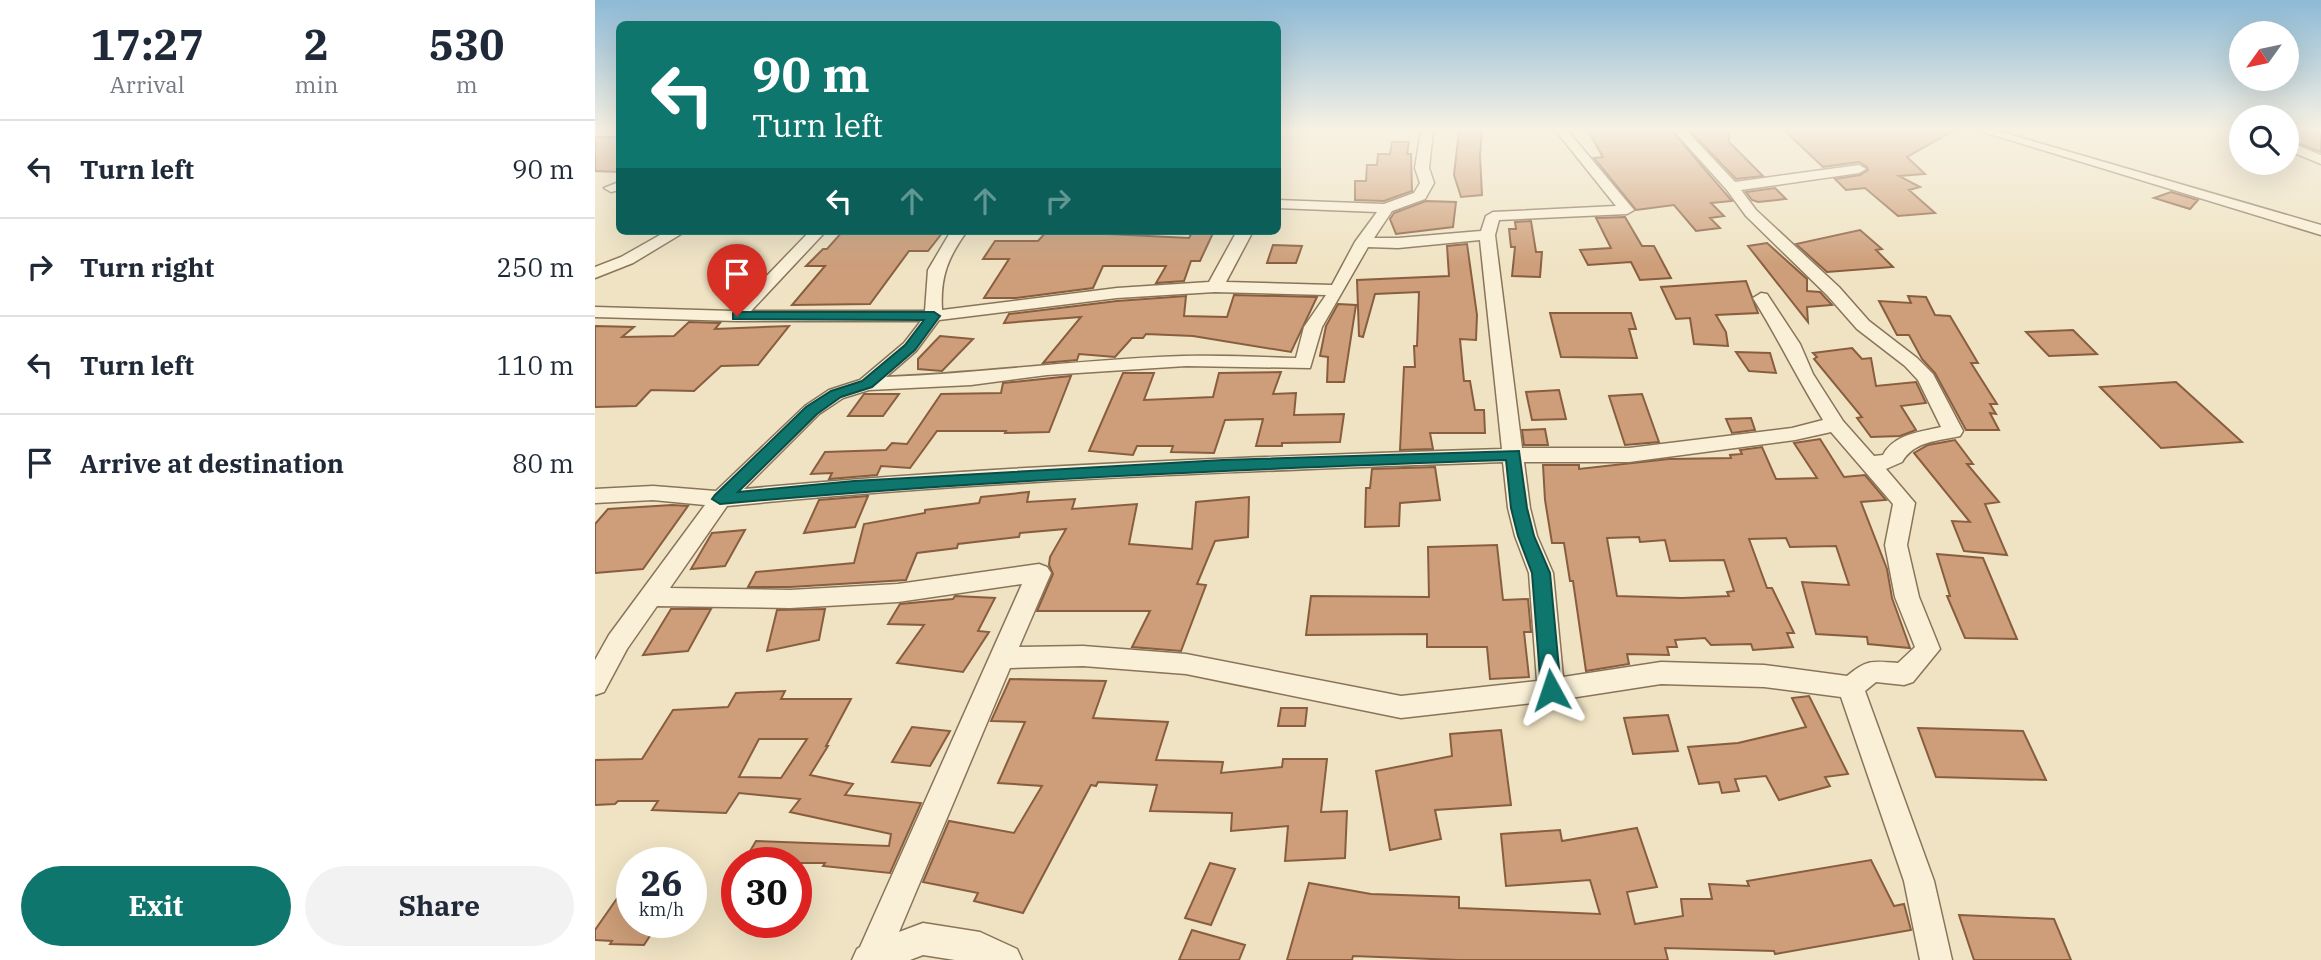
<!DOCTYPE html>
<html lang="en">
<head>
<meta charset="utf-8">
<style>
  body { margin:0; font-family:"IBM Plex Serif",serif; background:#f2f2f3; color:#1f2937; height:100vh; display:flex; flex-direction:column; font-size:26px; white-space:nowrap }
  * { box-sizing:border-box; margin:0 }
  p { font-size:23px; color:#747a83 }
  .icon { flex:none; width:38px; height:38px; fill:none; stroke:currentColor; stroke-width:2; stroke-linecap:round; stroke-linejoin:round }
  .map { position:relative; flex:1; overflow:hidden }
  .sheet { display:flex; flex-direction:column; background:#fff; width:595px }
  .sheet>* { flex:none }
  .top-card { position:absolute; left:21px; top:21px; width:665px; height:214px; border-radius:10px; box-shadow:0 7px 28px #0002; background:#0f766e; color:#fff; overflow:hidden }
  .needle { width:46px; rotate:237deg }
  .fabs { position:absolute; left:1634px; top:21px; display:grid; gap:14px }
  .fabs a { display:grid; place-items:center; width:70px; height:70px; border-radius:50%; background:#fff; box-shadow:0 7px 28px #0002; font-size:35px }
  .speed { position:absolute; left:21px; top:847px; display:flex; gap:14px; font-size:35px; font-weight:700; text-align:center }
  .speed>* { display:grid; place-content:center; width:91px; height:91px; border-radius:50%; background:#fff; box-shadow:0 7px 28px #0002; line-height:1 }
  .speed small { font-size:18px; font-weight:400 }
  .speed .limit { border:10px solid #d22; background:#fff; color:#111 }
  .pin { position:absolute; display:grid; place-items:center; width:60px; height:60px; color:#fff; margin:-72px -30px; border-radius:50% 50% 50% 0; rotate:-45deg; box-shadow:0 0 7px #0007 }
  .pin .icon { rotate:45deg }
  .me { position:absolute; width:77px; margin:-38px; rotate:355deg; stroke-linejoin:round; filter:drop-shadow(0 0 5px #0008) }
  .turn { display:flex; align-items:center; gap:24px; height:147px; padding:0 21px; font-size:32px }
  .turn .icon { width:91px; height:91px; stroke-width:2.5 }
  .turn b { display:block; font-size:49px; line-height:60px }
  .lanes { display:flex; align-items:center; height:66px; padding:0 21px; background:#0003; justify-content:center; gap:35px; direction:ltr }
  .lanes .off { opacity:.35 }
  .eta { display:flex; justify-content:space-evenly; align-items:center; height:119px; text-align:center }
  .eta b { font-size:42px; font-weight:700; line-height:49px }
  .button { display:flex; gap:14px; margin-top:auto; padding:14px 21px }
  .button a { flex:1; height:80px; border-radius:42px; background:#0f766e; color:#fff; font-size:28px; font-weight:700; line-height:80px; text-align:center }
  .button a+a { background:#f2f2f3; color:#1f2937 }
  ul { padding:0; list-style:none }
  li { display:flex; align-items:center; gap:21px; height:98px; padding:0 21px; border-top:2px solid #e0e1e3 }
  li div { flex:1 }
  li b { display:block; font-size:26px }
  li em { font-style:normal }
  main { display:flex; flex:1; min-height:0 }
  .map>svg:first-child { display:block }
  .building { fill:#cd9e79; stroke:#895e3f; stroke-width:2; fill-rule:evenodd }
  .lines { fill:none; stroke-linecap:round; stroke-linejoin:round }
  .minor-casing { stroke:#89745a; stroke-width:3 }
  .minor { fill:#f9f0d7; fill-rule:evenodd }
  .route { fill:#0f766e; stroke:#0a4d48; stroke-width:2 }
</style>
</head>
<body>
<main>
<section class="sheet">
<div class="eta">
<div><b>17:27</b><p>Arrival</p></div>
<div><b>2</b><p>min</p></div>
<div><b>530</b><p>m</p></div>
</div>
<ul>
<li><svg class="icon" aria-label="left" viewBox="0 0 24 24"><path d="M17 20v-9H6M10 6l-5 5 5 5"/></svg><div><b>Turn left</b></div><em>90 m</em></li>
<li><svg class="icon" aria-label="right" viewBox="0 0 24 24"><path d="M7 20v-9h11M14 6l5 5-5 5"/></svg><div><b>Turn right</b></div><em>250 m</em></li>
<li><svg class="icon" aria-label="left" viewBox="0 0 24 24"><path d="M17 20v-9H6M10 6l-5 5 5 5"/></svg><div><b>Turn left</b></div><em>110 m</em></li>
<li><svg class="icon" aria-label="arrive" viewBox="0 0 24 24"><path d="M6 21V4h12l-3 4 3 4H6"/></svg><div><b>Arrive at destination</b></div><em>80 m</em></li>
</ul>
<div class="button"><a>Exit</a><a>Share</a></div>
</section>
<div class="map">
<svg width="1726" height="960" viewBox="0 0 1726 960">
  <rect width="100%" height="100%" fill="#efe3c3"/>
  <path class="building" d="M864 131H887L885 156 887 195 866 197 859 175Z
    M993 131H1077L1137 201 1116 203 1129 216 1115 218 1125 228 1101 231 1079 205 1041 210 999 158 1008 157Z
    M1095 131H1134V142L1168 176 1141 179Z
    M1190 131H1358L1312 157 1330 174 1304 176 1325 187 1314 190 1340 213 1303 216 1270 188 1251 190 1240 179 1265 175 1273 170 1272 167 1264 162 1228 167Z
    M1718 131 1726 135V152L1692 139V134Z
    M0 137H24V172L0 171Z
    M797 142H814L812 154H816L817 191 789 201 760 200V181H771L772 165H782L783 154H795Z
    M1180 188 1191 199 1163 202 1157 200 1151 192Z
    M1576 192 1603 200 1595 209 1559 198Z
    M831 201 861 202 858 227 801 234 795 219 799 213Z
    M1030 217 1047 246H1059L1076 278 1045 280 1036 262 993 265 985 250 1016 248 1001 218Z
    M936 221 941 252H947L945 277 917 276 920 247H916L914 229H921L920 222Z
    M1265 230 1287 249 1281 250 1298 267 1232 272 1201 244Z
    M248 231 315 233 348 232 333 251H314L275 304 197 305 230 266H211L228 249H232Z
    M452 231 594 238 598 231H619L605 261H596L589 281 561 283 571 266H508L498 288 421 298H389L414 259H388L400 241H443Z
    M1172 243 1212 279V291L1225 292 1237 305 1212 307 1213 322 1153 246Z
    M872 244 882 315 881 340 865 339 869 381H875L880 410H889L890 433H835L838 449 805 450 809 367H820L819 346H822L824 292 780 294 768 337 764 336 762 280 854 276 852 246Z
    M678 245 707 246 701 263H672Z
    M1151 281 1163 313 1121 315 1131 332 1133 346 1099 344 1095 318 1081 319 1066 287Z
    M639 295 722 297 696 352 598 336 551 334 548 338H537L520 357 484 354 482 360 448 363 486 317 409 323 414 314 522 301 591 296 589 316 632 317Z
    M1313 296 1331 297 1340 315 1355 316 1383 363H1376L1402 404H1395L1401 414 1395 413 1404 430H1371L1340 373 1327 359 1314 335H1302L1284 301 1316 303Z
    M743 304 761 305 749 382H732L733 357 725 356 731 326Z
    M955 313H1036L1041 329H1034L1042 358 966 357Z
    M94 322 125 323 120 329 194 326 163 365 126 366 99 391 56 390 41 406 0 407V326L39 327 27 337 79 336Z
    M1478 330 1502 354 1454 356 1431 332Z
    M345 336 378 339 347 371 323 369V359Z
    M1257 348 1267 359 1276 358 1281 386 1321 382 1331 403 1306 406 1321 430 1305 436 1276 437 1262 418 1267 417 1219 359 1222 357 1218 353Z
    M1141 352 1175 353 1181 373 1154 371Z
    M686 372 678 394 701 393 699 415 749 414 745 442 687 443V446H661L668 419 630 420 619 453 576 452 578 446H542L538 455 494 451 528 373H559L549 400 618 397 624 373Z
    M476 376 454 432 410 433 411 431H342L315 468 286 466 282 475 234 479 237 473 216 474 230 452 291 450 297 443 312 444 346 394 406 393 408 383Z
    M1581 382 1647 442 1566 448 1505 387Z
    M964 390 971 419 937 420 931 392Z
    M269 394H304L288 416H253Z
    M1047 394 1064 442 1030 445 1014 396Z
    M1156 418 1160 430 1137 433 1131 419Z
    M950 429 953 445H929L927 430Z
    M1225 439 1249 477 1270 475 1291 500 1266 502 1292 569 1297 598 1315 648 1273 644 1272 637 1221 634 1207 582 1254 585 1241 546 1195 547 1191 538 1154 539 1172 588H1177L1199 633H1192L1198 647 1158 650 1156 644 1116 645 1110 638 1080 640 1082 647H1072L1074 655 1032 654 1034 664 991 671 978 581H975L969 543H957L950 500 948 465H984V469L1074 459 1136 458 1135 455 1147 454 1145 450 1167 447 1181 479 1222 478 1199 443ZM1044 537 1045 542 1070 540 1075 561 1129 560 1139 591 1132 592 1134 596 1087 598 1022 596 1012 538Z
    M1360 440 1378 464H1372L1404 502 1390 504 1412 555 1369 551 1357 521 1375 522 1319 453 1333 445Z
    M840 467 845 500 805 503 804 526 770 527 771 488H775L777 469Z
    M434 492 432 502 480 499 477 509 542 504 534 544 597 549 601 502 654 497 653 537 620 541 602 584 611 585 586 651 537 647 555 611H442L458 574 454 565 455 557 471 529 425 533 424 537 363 544 362 548 322 553 311 580 195 587H153L161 572 259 563 269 524 330 513V510L384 503 386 497Z
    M273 496 260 527 209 533 224 500Z
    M77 505 93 506 48 569 0 573V524L13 509Z
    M150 530 130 566 96 569 117 533Z
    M902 545 908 600 933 599 936 632H929L934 677 895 679 892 647H832V634L711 635 716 596 834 597 833 547Z
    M1342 554 1388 558 1422 639 1370 638 1352 596H1355Z
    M360 596 400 598 383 631 394 632 368 672 302 663 329 625 293 624 305 604 358 599Z
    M76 609H116L93 651 48 655Z
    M230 609 224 640 172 651 182 610Z
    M415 679 511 681 498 718 573 722 561 760 628 762 626 773 687 767 688 759H732L726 812 752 811 750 858 690 861 693 826 636 831 637 813 555 811 562 785 503 782 501 786 496 785 428 913 379 901 383 893 328 882 354 821 419 833 447 786 403 783 430 722 396 721Z
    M190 691 186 699H256L231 746H233L215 775 258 784 250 795 326 803 295 873 228 866 230 863H148L161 841 294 846 296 834 195 812 205 799 144 793 131 813 57 810 63 801H23L20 804 0 805V760L47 759 78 710 133 707 141 693ZM164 739H212L186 778 144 777Z
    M1214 696 1253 774 1230 777 1235 786 1184 800 1171 776 1140 779 1144 791 1127 793 1124 782 1104 784 1093 747 1143 743 1211 727 1197 698Z
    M686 708H712L710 726H683Z
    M1073 715 1083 751 1038 754 1029 718Z
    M317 727 355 731 335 766 297 762Z
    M1323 728 1428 731 1451 780 1341 777Z
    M906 730 916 805 840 810 846 839 795 850 781 771 857 756 855 734Z
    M1042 828 1062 887 1032 892 1040 924 1088 916 1086 899H1117L1114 884 1154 886 1152 881 1276 860 1299 906 1309 904 1316 930 1180 954 1179 951 1070 948 1073 960H863L758 956 757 960H692L714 883 776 894 864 897V908L1005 914 995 880 911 886 906 834 965 830 967 841Z
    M615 863 640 869 616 925 590 918Z
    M37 877V922H64L49 945 15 944 17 941 0 940V930Z
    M1364 915 1459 919 1476 960H1379Z
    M597 930 650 945 644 960H584Z"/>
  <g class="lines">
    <defs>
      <path id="minor" d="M826 131H838L834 168 839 183 830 199 797 211 779 238H803L886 231 891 216 898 212 1021 206 961 131H973L1039 210 1032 214 904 220 900 235 927 448H1034L1197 428 1228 420C1203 380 1183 338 1158 298L1166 293 1172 294 1205 344 1218 374 1248 421 1279 456 1288 455C1299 434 1325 432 1346 427L1323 380 1310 366 1262 329 1232 295 1151 216 1132 190 1079 131H1092L1140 182 1264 165 1271 169 1264 173 1146 190 1161 210 1244 287 1274 321 1322 358 1338 374 1368 431 1365 436C1343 441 1319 441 1307 462L1291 469 1320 503 1312 545 1324 597 1345 649 1318 682 1309 685 1281 682 1270 691 1339 881 1357 960H1325L1309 881 1246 697 1169 687 1066 684 956 701 806 718 591 674 488 666 415 668 304 932 328 923 385 932 422 949 427 960H360L328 955 315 960H257L262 949 265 947 427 584 303 602 195 608 62 606 32 649 9 692 0 695V660L14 635 110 505 58 500 0 503V489L58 486 121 491 210 406 234 390 265 380 309 343 326 321H142L0 317V307L138 311 215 231H231L156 311H330L333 270 356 231H372C353 257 345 277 347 310L522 288 614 282 642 231H658L631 282 737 285 760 242 782 212 682 208V200L789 204 819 193 825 183 820 168ZM885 240 907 449C654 457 401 465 149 489L224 414 248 398 274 390 376 385 452 375 591 366 715 368 727 327 773 247 803 248ZM620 292 731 295 709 327 701 358C664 357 626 355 589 356 489 359 391 373 291 377L321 351 344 320 522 298ZM1236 432 1298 504 1290 545 1300 597 1320 647 1303 663C1278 661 1272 659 1252 676L1169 665 1066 662 968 677 958 573 942 536 935 508 929 462H1034L1200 440ZM908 462 913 508 920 536 934 573 942 681 806 696 591 654 488 646 424 647 456 573 452 567 444 564 303 584 195 590 75 588 132 506C390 480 649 471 908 462Z
        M1385 131H1403L1726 225V235Z
        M1692 141 1726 155V164L1692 150Z
        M24 182V190L16 192 9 188Z
        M72 231H91L38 263 0 278V267L26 257Z"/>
    </defs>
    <use href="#minor" class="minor-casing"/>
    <use href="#minor" class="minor"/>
  </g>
  <linearGradient id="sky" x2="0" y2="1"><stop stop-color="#8dbad6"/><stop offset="0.49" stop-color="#f8f2e4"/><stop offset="1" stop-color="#f8f2e4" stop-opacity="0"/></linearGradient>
  <rect width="1726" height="265" fill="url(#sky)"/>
  <path class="route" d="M142 312H339L345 316 320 350 277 387 246 397 222 414 143 492 259 481 628 460 924 451 932 508 939 536 955 573 966 690 963 696 956 699 949 696 946 690 937 573 923 536 916 508 911 460C649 469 387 480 125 504L117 499 120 495 211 407 236 391 267 381 310 345 329 320 138 319V313Z"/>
</svg>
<div class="fabs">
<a><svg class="needle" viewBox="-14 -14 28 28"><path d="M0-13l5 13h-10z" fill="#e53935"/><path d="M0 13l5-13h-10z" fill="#747a83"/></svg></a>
<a><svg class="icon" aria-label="search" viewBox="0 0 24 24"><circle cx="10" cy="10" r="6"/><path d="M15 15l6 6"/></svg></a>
</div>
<div class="speed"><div>26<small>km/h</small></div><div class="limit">30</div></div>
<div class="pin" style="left:142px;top:316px;background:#d93025"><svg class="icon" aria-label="arrive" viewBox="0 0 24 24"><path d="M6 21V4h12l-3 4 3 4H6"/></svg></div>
<svg class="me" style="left:956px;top:690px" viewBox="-20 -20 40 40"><path d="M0-17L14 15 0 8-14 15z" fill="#0f766e" stroke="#fff" stroke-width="4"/></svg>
<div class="top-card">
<div class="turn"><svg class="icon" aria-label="left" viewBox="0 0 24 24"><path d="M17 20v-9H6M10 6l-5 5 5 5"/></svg><div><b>90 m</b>Turn left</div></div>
<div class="lanes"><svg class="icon" aria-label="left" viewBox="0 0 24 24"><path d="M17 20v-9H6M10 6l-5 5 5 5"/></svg><svg class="icon off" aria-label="ahead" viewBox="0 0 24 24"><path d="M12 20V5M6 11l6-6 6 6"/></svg><svg class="icon off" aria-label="ahead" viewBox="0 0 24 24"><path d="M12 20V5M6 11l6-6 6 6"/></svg><svg class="icon off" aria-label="right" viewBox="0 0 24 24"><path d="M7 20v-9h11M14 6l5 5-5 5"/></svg></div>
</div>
</div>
</main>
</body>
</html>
